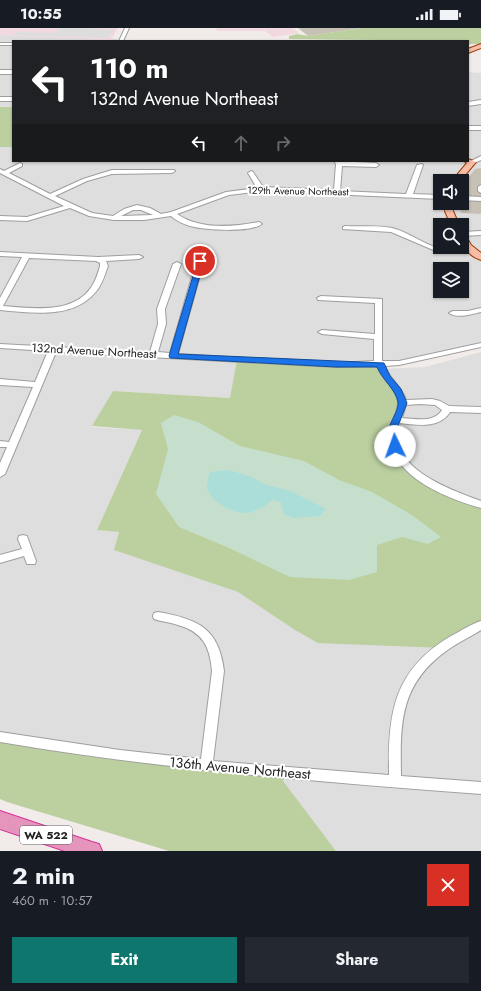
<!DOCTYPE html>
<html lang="en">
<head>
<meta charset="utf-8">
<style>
  body { margin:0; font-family:Jost,sans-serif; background:#242831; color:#f1f3f6; height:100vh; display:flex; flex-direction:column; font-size:15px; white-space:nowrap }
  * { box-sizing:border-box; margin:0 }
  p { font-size:13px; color:#9ea1a6 }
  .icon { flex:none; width:22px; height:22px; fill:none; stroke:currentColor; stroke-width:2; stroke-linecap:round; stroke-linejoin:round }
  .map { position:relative; height:823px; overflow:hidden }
  .sheet { display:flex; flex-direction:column; background:#171b24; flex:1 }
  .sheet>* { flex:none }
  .hud { position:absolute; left:12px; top:12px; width:457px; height:122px; border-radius:0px; box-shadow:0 1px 3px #0004; background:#202124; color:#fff; overflow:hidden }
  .buttons { position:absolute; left:433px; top:146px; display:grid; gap:8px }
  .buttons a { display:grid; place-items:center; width:36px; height:36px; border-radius:0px; background:#171b24; box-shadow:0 1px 3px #0004; font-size:20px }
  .pin { position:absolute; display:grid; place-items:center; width:34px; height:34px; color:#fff; margin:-17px; border:2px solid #fff; border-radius:50%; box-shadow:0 1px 4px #0007 }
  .me { position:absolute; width:44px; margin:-22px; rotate:357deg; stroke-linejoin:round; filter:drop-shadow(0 0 3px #0008) }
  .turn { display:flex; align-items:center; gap:14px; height:84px; padding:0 12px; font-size:18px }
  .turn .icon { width:52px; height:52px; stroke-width:2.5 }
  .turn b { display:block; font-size:28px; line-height:34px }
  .lanes { display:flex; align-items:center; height:38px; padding:0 12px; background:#0003; justify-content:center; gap:20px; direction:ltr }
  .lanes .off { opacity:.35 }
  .round { display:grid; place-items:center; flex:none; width:42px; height:42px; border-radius:0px; background:#242831 }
  .head { display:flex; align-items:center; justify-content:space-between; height:68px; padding:0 12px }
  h1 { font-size:24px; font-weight:700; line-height:30px }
  .primary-button { display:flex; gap:8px; margin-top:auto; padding:8px 12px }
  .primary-button a { flex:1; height:46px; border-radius:0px; background:#0f766e; color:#fff; font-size:16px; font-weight:700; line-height:46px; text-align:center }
  .primary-button a+a { background:#242831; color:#f1f3f6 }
  .status { display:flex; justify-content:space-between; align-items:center; height:28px; padding:0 20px; background:#171b24; direction:ltr }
  .status svg { height:11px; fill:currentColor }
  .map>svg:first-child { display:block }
  .residential { fill:#dfdedf; fill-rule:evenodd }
  .commercial { fill:#f1d9df }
  .construction { fill:#c6c1b4 }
  .forest { fill:#bbcf9f }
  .wetland { fill:#c6dfcc }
  .parking { fill:#ddd }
  .water { fill:#abddd9 }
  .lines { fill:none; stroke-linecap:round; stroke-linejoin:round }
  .minor-casing { stroke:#9e9e9e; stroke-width:2 }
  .major-casing { stroke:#993c06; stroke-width:2 }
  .highway-casing { stroke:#d52f9a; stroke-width:2 }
  .minor { fill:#fff; fill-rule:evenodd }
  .major { fill:#f9bca6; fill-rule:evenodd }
  .highway { fill:#e594bb; fill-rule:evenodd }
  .route { fill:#1a73e8; stroke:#114b97 }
  .labels { text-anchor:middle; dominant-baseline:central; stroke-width:4; stroke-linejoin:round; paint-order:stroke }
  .far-street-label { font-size:10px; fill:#212121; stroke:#fff }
  .shield { fill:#fff; stroke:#646464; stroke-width:1 }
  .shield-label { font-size:11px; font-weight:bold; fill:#212121 }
  .street-label { font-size:12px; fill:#212121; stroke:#fff }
  .near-street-label { font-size:14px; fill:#212121; stroke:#fff }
</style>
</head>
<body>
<div class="status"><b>10:55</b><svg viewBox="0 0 49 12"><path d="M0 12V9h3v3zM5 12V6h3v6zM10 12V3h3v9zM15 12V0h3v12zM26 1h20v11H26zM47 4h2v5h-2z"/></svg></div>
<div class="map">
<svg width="481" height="823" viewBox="0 0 481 823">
  <rect width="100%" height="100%" fill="#f1ece9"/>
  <path class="residential" d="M0 7 117 11V13H13V79H0Z
    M468 44 481 45V314L230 370 113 363 92 399 142 402 97 502 119 504 115 522 238 564 295 602 481 597V823H336L282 753 286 745 0 710V119H13V133H468ZM440 153H462V175H440ZM440 197H462V219H440ZM440 241H462V263H440Z
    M481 324V477L431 456 400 428 381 341 425 339Z"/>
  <path class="commercial" d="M0 0H118L111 12 0 7Z
    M217 0H293L299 5 273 9 265 3H216Z"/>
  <path class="construction" d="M298 0H362L308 8Z
    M481 140V186L461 185 459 175H462V162L466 153 475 141Z"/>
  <path class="forest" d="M362 0H481V16H468V13L289 11V8L297 6 308 8Z
    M0 79H13V119H0Z
    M237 332 381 337 401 368 395 417 414 445 481 477V597L443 620 318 615 295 602 238 564 114 522 119 504 97 502 142 402 92 398 113 363 230 370Z
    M0 710 286 745 283 753 336 823H169L7 774 0 771Z"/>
  <path class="wetland" d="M174 387 198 394 240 418 304 433 339 452 372 464 412 487 441 509 428 516 402 509 377 517V544L349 552 290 549 229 520 179 499 156 466 168 421 161 395Z"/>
  <path class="parking" d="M60 0H85L114 2 108 10 13 7 16 4 55 5Z"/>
  <path class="water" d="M228 442 252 449 266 457 288 462 326 481 320 488 293 490 284 486 281 474 272 472C264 479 257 483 247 485 234 486 210 474 207 459 207 455 209 448 210 444Z"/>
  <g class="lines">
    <defs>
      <path id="minor" d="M125 0H129L123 13H119Z
        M0 15H13V17H0Z
        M0 42H13V46H0Z
        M0 69H13V73H0Z
        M481 72V76L468 78V74Z
        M468 98H481V102H468Z
        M481 128V132L472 136 469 134Z
        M334 133 376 135 379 137 376 139 342 138 340 163 406 166 417 137 422 136 423 137 413 166 440 167V171L261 163 229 167 177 186C200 202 233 199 259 194L262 196C250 205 205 202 190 198 183 196 177 193 171 188L144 192H114L89 188 70 180 27 193 0 192V188L27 189 64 178 0 145V141L4 143 20 135 22 136V138L9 145 50 166 83 151 112 142H174L175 143 172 145 112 146 87 153 55 168 92 185 113 188 124 181 137 177 150 180 161 186 171 184 226 164 257 160 248 145 251 143 253 144 263 159 334 162 336 136ZM133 182H141L153 187 121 188Z
        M481 157V165L478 163V159Z
        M462 168 481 169V173L462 172Z
        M345 198C361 199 376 197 392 200 410 204 429 221 447 221 455 221 461 219 468 217L471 219 456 224H438L391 204 343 201V199Z
        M481 203V207L462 208V204Z
        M0 224 98 229 139 227 143 229 139 231 106 233 108 238C105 246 103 254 98 261 76 292 32 285 0 282V270L22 229 0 228ZM29 230 96 233 100 235V238C98 245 96 252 92 258 74 287 32 280 3 278Z
        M197 231H203L204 233 178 326 336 335 374 333V311L322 306 318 304 322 302 375 306V275L318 272 317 270 321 268 382 271V333H399L481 315V319L399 337 385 338C389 351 402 358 406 372L432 371 440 373 449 378 481 379V385L450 384C440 401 417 397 400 395 384 439 451 462 481 473V480C446 470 392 449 389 407 388 394 399 386 398 373 396 359 381 352 378 339L375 338 336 339 56 324 5 446 0 449V435L7 419H0V413L9 414 33 359 0 357V351L35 354 48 323 0 320V316L150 324 158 296 157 281 173 236 177 234 181 236 165 281 166 296 158 324 170 325ZM420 376 435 377 442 382C434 395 416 391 402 390L406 377Z
        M481 280V284C472 286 457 291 449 285L453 283H468Z
        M23 507 27 508 28 511 36 533 35 536H27L24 528 0 535V527L22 521 18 511 19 508Z
        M158 584C198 591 219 600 224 643L213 733 389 747C388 686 393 642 451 608 461 603 471 596 481 593V602C470 609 459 614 449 621 400 655 400 693 401 748L481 754V766C320 754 160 741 0 714V704L120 722 201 731 212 643C210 619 203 604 178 597 170 594 162 594 154 591L153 588 154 585Z"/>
      <path id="major" d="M481 16V20L468 25V21Z
        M468 131 476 134 460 153H452L467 135 464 133H468Z
        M446 175H454L453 183 459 197H451L445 183Z
        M462 206 465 207 471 217 481 225V232C469 228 462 219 462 206Z"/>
      <path id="highway" d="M0 783 92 814 99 816 102 823H65L0 801Z"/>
    </defs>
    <use href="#minor" class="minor-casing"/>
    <use href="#major" class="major-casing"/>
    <use href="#highway" class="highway-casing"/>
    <use href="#minor" class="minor"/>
    <use href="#major" class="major"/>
    <use href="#highway" class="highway"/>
  </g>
  <path class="route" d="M198 231 204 233 178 326 384 335 390 348 401 361 407 375 398 398V420H392C381 399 399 388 398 374 396 362 382 351 377 339H336L170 330 169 328Z"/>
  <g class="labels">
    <g class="far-street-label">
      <text transform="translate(298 163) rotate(1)">129th Avenue Northeast</text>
    </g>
    <rect class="shield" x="20" y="798" width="52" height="18" rx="3"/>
    <g class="shield-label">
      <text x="46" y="807">WA 522</text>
    </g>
    <g class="street-label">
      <text transform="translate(94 323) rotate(3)">132nd Avenue Northeast</text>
    </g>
    <g class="near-street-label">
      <text transform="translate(240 740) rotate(5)">136th Avenue Northeast</text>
    </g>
  </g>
</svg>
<div class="buttons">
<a><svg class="icon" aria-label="sound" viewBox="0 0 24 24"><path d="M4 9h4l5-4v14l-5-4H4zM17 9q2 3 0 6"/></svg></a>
<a><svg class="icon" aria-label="search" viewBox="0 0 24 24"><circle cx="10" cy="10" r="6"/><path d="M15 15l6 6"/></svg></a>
<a><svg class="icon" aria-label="layers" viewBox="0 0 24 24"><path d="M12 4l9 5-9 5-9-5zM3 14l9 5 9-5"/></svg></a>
</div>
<div class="pin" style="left:200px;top:233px;background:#d93025"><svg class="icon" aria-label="arrive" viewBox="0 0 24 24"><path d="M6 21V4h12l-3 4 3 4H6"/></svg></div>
<svg class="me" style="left:395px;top:418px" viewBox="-20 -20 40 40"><circle r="19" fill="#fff"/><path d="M0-13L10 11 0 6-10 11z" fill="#1a73e8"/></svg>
<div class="hud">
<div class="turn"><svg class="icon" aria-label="left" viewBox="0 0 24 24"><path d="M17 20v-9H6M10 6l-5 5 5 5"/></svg><div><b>110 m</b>132nd Avenue Northeast</div></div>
<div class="lanes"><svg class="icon" aria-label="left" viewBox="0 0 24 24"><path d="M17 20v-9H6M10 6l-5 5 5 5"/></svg><svg class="icon off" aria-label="ahead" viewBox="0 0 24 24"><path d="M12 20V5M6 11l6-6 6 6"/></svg><svg class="icon off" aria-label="right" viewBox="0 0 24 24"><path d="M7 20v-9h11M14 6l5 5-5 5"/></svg></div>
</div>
</div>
<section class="sheet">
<div class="head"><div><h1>2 min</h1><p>460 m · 10:57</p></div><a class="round" style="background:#d93025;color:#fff"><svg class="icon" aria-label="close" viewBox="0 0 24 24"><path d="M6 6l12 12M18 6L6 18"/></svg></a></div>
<div class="primary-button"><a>Exit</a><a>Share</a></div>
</section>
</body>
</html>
